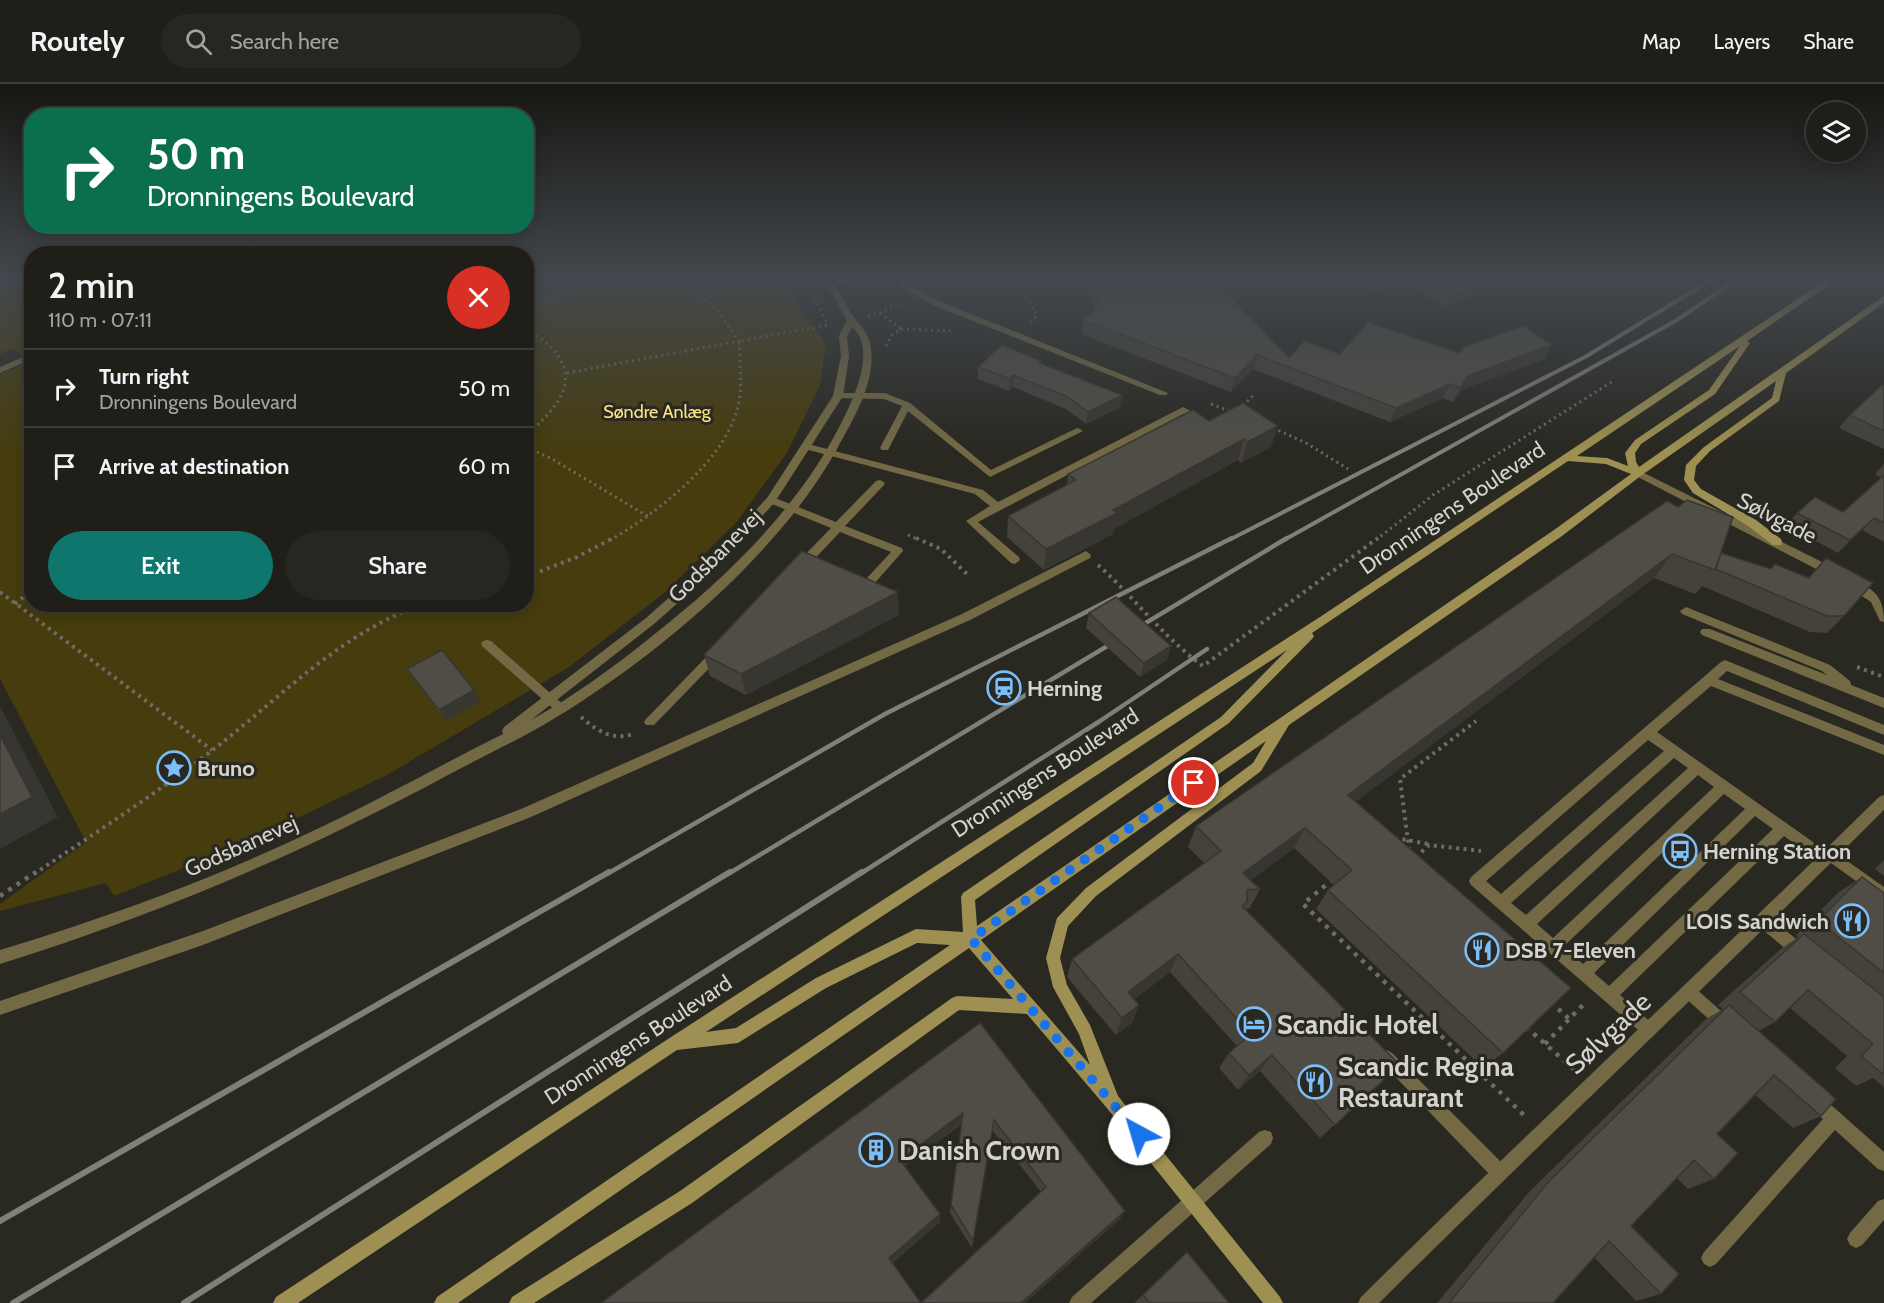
<!DOCTYPE html>
<html lang="en">
<head>
<meta charset="utf-8">
<style>
  body { margin:0; font-family:Cabin,sans-serif; background:#272722; color:#f1f3f6; height:100vh; display:flex; flex-direction:column; font-size:22px; white-space:nowrap }
  * { box-sizing:border-box; margin:0 }
  p { font-size:20px; color:#a1a2a2 }
  .icon { flex:none; width:33px; height:33px; fill:none; stroke:currentColor; stroke-width:2; stroke-linecap:round; stroke-linejoin:round }
  .map { position:relative; flex:1; overflow:hidden }
  .details { position:absolute; left:24px; top:162px; width:510px; height:366px; display:flex; flex-direction:column; background:#1f1e19; border-radius:24px; box-shadow:0 3px 15px #0003,0 0 0 2px #3c3c38 }
  .details>* { flex:none }
  .guide { position:absolute; left:24px; top:24px; width:510px; height:126px; border-radius:24px; box-shadow:0 3px 15px #0003,0 0 0 2px #3c3c38; background:#0b6e4f; color:#fff; overflow:hidden }
  .buttons { position:absolute; left:1806px; top:18px; display:grid; gap:12px }
  .buttons a { display:grid; place-items:center; width:60px; height:60px; border-radius:50%; background:#1f1e19; box-shadow:0 3px 15px #0003,0 0 0 2px #3c3c38; font-size:30px }
  .pin { position:absolute; display:grid; place-items:center; width:51px; height:51px; color:#fff; margin:-26px; border:3px solid #fff; border-radius:50%; box-shadow:0 2px 6px #0007 }
  .me { position:absolute; width:66px; margin:-33px; rotate:321deg; stroke-linejoin:round; filter:drop-shadow(0 0 4px #0008) }
  .turn { display:flex; align-items:center; gap:21px; height:126px; padding:0 24px; font-size:27px }
  .turn .icon { width:78px; height:78px; stroke-width:2.5 }
  .turn b { display:block; font-size:42px; line-height:51px }
  .round { display:grid; place-items:center; flex:none; width:63px; height:63px; border-radius:32px; background:#272722 }
  .summary { display:flex; align-items:center; justify-content:space-between; height:102px; padding:0 24px }
  h1 { font-size:36px; font-weight:600; line-height:45px }
  .primary-button { display:flex; gap:12px; margin-top:auto; padding:12px 24px }
  .primary-button a { flex:1; height:69px; border-radius:36px; background:#0f766e; color:#fff; font-size:24px; font-weight:600; line-height:69px; text-align:center }
  .primary-button a+a { background:#272722; color:#f1f3f6 }
  ul { padding:0; list-style:none }
  li { display:flex; align-items:center; gap:18px; height:78px; padding:0 24px; border-top:2px solid #3c3c38 }
  li div { flex:1 }
  li b { display:block; font-size:22px }
  li em { font-style:normal }
  header { display:flex; align-items:center; gap:36px; box-sizing:border-box; height:84px; padding:0 30px; background:#1f1e19; border-bottom:2px solid #3c3c38 }
  header strong { font-size:28px }
  nav { display:flex; gap:33px; margin-inline-start:auto; font-size:21px }
  .search { width:420px; height:54px; background:#272722; display:flex; align-items:center; gap:15px; box-sizing:border-box; padding:0 21px; border-radius:33px; color:#a1a2a2; font-size:22px }
  .map>svg:first-child { display:block }
  .green { fill:#463c0d }
  .lines { fill:none; stroke-linecap:round; stroke-linejoin:round }
  .path-far2 { stroke:#6d6c66; stroke-width:3; stroke-dasharray:2 4; stroke-linecap:butt }
  .path-far1 { stroke:#6d6c66; stroke-width:4; stroke-dasharray:3 4.5; stroke-linecap:butt }
  .path { stroke:#6d6c66; stroke-width:4.5; stroke-dasharray:4 6; stroke-linecap:butt }
  .service { fill:#736a45; fill-rule:evenodd }
  .minor { fill:#736a45; fill-rule:evenodd }
  .tertiary { fill:#736a45; fill-rule:evenodd }
  .secondary { fill:#9e9052; fill-rule:evenodd }
  .rail-far2 { stroke:#807f79; stroke-width:4 }
  .rail-far1 { stroke:#807f79; stroke-width:4.5 }
  .rail { stroke:#807f79; stroke-width:6 }
  .wall { fill:#44423b }
  .shaded-wall { fill:#373630 }
  .building { fill:#4f4d45; stroke:#373630; stroke-width:1.5 }
  .route { stroke:#1a73e8; stroke-width:10; stroke-dasharray:0 18 }
  .labels { text-anchor:middle; dominant-baseline:central; stroke-width:6; stroke-linejoin:round; paint-order:stroke }
  .far-park-label { font-size:18px; fill:#fbe481; stroke:#292821 }
  .street-label { font-size:22px; fill:#d4d3ce; stroke:#292821 }
  .poi-label { font-size:22px; font-weight:bold; fill:#d4d3ce; stroke:#292821; text-anchor:start }
  .near-poi-label { font-size:27px; font-weight:bold; fill:#d4d3ce; stroke:#292821; text-anchor:start }
  .near-street-label { font-size:27px; fill:#d4d3ce; stroke:#292821 }
</style>
</head>
<body>
<header>
<strong>Routely</strong>
<div class="search"><svg class="icon" aria-label="search" viewBox="0 0 24 24"><circle cx="10" cy="10" r="6"/><path d="M15 15l6 6"/></svg>Search here</div>
<nav><a>Map</a><a>Layers</a><a>Share</a></nav>
</header>
<div class="map">
<svg width="1884" height="1219" viewBox="0 0 1884 1219">
  <rect width="100%" height="100%" fill="#292821"/>
  <path class="green" d="M0 196H31L32 520H526L527 196H781L826 260 820 301 787 369 735 440 663 510 569 583 387 691 239 762 114 812 106 799 0 827V820L86 758 0 595V290L30 277 13 264 0 270Z"/>
  <g class="lines">
    <path class="path-far2" d="M799 196 815 214 828 241
      M1018 196 1037 231 1031 239
      M1862 196 1875 202
      M880 229 901 245 892 251 886 262
      M526 230 558 208 607 196
      M868 232 880 229 899 218
      M526 245C584 279 573 312 526 351
      M901 245 955 247
      M567 289 739 257 719 228 682 196
      M1211 320 1232 328
      M1243 322 1255 309
      M1273 344 1306 359 1348 385
      M526 363 554 376 649 433
      M908 451 919 456
      M610 456C655 431 723 378 737 326 743 304 740 280 739 257L829 241
      M1376 456 1433 411 1613 297"/>
    <path class="path-far1" d="M916 454 941 465 969 492
      M1098 481C1134 513 1164 554 1203 582L1378 454
      M526 493 577 473 613 454
      M0 508 212 666
      M15 520 32 506
      M1857 583 1884 593
      M581 633C597 647 614 658 635 649
      M1395 754 1429 760
      M1409 766 1400 695 1476 637
      M1416 773 1429 761 1481 767
      M34 790C95 749 157 709 214 665 282 612 341 549 423 520"/>
    <path class="path" d="M1333 795 1303 820 1527 1034
      M0 812 36 788
      M1551 918 1569 935 1586 918
      M1526 943 1577 988
      M1545 960 1569 935"/>
    <path class="service" d="M1308 196H1317L1320 201 1313 203Z
      M32 269V275L0 289V283Z
      M838 309H885L910 319 991 386 1075 345 1078 344 1083 347 990 393 908 327 888 366H882L880 364 902 322 884 315 835 314V310Z
      M1183 323 1206 335 1201 338 1183 330 978 438 1019 473 1020 476 1015 480 1011 479 966 437 990 422 975 410 805 365 803 363 808 360 983 406 998 418Z
      M880 396 885 399 884 401 845 442 902 464 903 467 866 509H858L856 506 891 468 840 448 804 486H796L795 483 796 480 831 444 767 418V414H775L836 438 876 397Z
      M1086 467 1091 471 1090 474 970 536 531 733 203 861 0 931V917L203 847 521 725 962 530Z
      M1686 523 1830 581 1850 597 1851 601 1884 614V624L1702 551 1700 548 1702 545H1710L1827 591 1822 587 1682 530 1680 527Z
      M487 556 491 557 565 622 567 625 565 628H557L483 563 481 560 483 557Z
      M717 565 721 566 723 569 721 572 654 641H646L644 638 646 635 713 566Z
      M1725 576 1884 641V651L1727 587 1718 595 1884 661V671L1711 602 1657 648 1830 770 1832 774 1830 778 1825 780 1820 778 1784 752 1620 911 1654 941 1657 946 1654 951 1649 953 1644 951 1471 801 1469 797 1471 793 1721 578ZM1648 656 1664 667 1501 810 1486 797ZM1674 674 1688 684 1526 831 1511 819ZM1698 691 1714 703 1553 854 1537 840ZM1724 710 1745 725 1583 880 1563 863ZM1755 732 1773 745 1609 902 1594 889Z
      M1689 901 1694 903 1731 936 1734 941 1731 946 1726 948 1721 946 1684 913 1682 908 1684 903Z
      M1387 966 1392 969 1505 1082 1507 1088 1505 1094 1499 1096 1493 1094 1382 979 1379 974 1382 969Z
      M1814 1009 1820 1011 1884 1068V1087L1878 1085 1835 1046 1716 1180 1710 1183 1704 1180 1701 1174 1704 1168 1823 1035 1808 1023 1806 1017 1808 1011Z
      M1265 1046 1271 1048 1273 1054 1271 1060 1091 1219H1069L1072 1213 1259 1048Z
      M1884 1115V1136L1862 1161 1856 1164 1850 1161 1847 1155 1850 1149 1878 1117Z"/>
    <path class="minor" d="M838 196H851L831 203 827 201Z
      M897 196H905L909 201 939 217 1168 309 1166 311H1160L933 221 903 205Z
      M1829 764 1884 803V817L1824 774 1822 770 1824 766Z
      M1763 830 1768 832 1807 864 1809 869 1807 874 1802 876 1797 874 1758 842 1756 837 1758 832Z"/>
    <path class="tertiary" d="M822 196H831L833 199C840 208 845 219 851 229 858 240 867 246 870 259 878 295 854 334 837 365 780 469 656 573 555 634 521 655 485 671 450 690 305 768 157 831 0 880V866C98 836 194 802 287 759 361 726 431 686 503 650L502 647 504 643 646 534 699 487 767 414 833 312 841 272 839 252 847 236 830 206ZM852 243C872 260 861 295 852 316 810 414 733 488 651 553 614 583 574 612 531 636L654 540 707 493 775 418 843 312 849 272 847 252Z
      M1638 386 1836 485 1837 488 1836 491H1828L1634 391V387Z
      M1852 496C1875 504 1884 514 1884 538L1880 537 1871 518 1848 503 1847 500 1848 497Z
      M1884 711V726C1718 892 1546 1053 1379 1219H1358L1361 1213C1532 1044 1708 881 1879 713Z"/>
    <path class="secondary" d="M1826 196H1836L1747 257 1750 259 1715 310 1641 360 1635 369 1636 378 1639 383 1884 212V219L1786 289 1779 317 1710 367 1696 382 1694 396 1701 405 1756 436 1781 455 1782 458 1781 461H1773L1748 442 1693 409 1684 396 1686 381 1704 363 1772 314 1776 297 1642 391 1562 452 1289 641 1261 687 1096 812 1068 842 1060 874 1067 901 1090 941 1118 1012 1280 1213 1283 1219H1263L1106 1023 1027 930 959 926 692 1119 534 1219H509L512 1213 680 1107 952 914 957 912 1013 915 969 864 458 1219H434L437 1213 950 861 917 859 826 904 738 959 677 966 298 1219H273L276 1213 668 955 1320 533ZM1740 262 1709 306 1635 356 1625 369 1628 382 1607 374 1577 372ZM1568 377 1606 380 1631 390 1554 446 977 842 975 816 1229 639 1312 555 1314 552 1312 549ZM1287 566 1221 633 963 809 961 813 963 848 916 845 816 894 736 944 706 948ZM1266 657 1253 679 1086 804 1057 834 1046 874 1053 903 1079 950 1090 981 981 856Z"/>
    <path class="rail-far2" d="M1229 456 1585 273 1711 196
      M1284 456 1677 236 1736 196"/>
    <path class="rail-far1" d="M607 790 885 630 1232 454
      M728 790 1287 454
      M860 790 1100 637 1207 565"/>
    <path class="rail" d="M0 1137 609 788
      M13 1219 730 788
      M184 1219 862 788"/>
  </g>
  <path class="wall" d="M1084 196H1214L1289 274 1340 270 1459 269 1552 261 1545 275 1463 305 1453 318 1443 314 1390 338 1253 285 1231 308 1081 250 1083 236 1095 225Z
    M1340 196H1504L1503 199 1472 201 1470 213 1444 223 1416 205 1403 206 1404 203 1368 209 1366 201 1346 206Z
    M1041 277V280L1122 311 1120 323 1086 340 1066 325 1013 303 1009 307 978 295V283Z
    M1884 302V365L1839 344 1850 331Z
    M1209 337 1271 363 1241 379 1238 376 1114 445 1113 450 1044 486 1007 453 1008 432 1067 401 1068 390Z
    M1884 380V458L1862 446 1838 469 1786 441 1797 429 1843 428 1881 394 1875 390Z
    M1667 417 1721 469 1770 485 1775 480 1808 494 1826 474 1844 532 1827 549 1810 548 1702 502 1695 510 1654 494 1355 718 1503 969 1483 984 1316 825 1328 806 1334 801 1294 764 1251 796 1260 805 1250 824 1245 825 1400 981 1320 1054 1260 987 1238 1006 1219 984 1229 969 1237 962 1170 888 1134 915 1133 938 1116 951 1067 893 1072 875 1204 779 1188 763 1196 742Z
    M1089 529 1171 562 1167 576 1140 593 1086 544Z
    M899 531 746 611 710 592 704 571Z
    M407 585 474 606 481 617 446 637 414 596Z
    M1884 776V792L1875 785Z
    M1862 793 1884 809V1003L1873 994 1856 1002 1835 984 1847 972 1790 924 1775 938 1759 947 1821 1032 1793 1044 1755 1011 1717 1050 1714 1095 1688 1105 1677 1094 1631 1142 1661 1210 1636 1217 1594 1173 1553 1219H1437L1530 1107 1706 935 1723 925 1718 921 1782 864 1798 853 1796 851 1839 808Z
    M980 939 1120 1135 1025 1219H921L1041 1108 992 1046 972 1164 950 1129 951 1121 962 1040 905 1082 940 1130V1138L601 1219Z
    M1187 1168 1229 1219H1136L1135 1218Z"/>
  <path class="shaded-wall" d="M1349 196H1368L1366 201 1346 206Z
    M1387 196H1406L1404 203 1368 209 1372 199Z
    M1475 203 1470 213 1444 223 1449 213Z
    M1552 261 1545 275 1463 305 1453 318 1460 304 1469 291Z
    M1257 271 1253 285 1231 308 1235 294Z
    M1013 291V303L1009 307 1010 295Z
    M1450 300 1443 314 1390 338 1396 324Z
    M1122 311 1120 323 1086 340 1088 328Z
    M1278 342 1271 363 1241 379 1247 358Z
    M1244 355 1238 376 1114 445 1113 450 1044 486 1046 465 1113 426Z
    M1874 434 1862 446 1838 469 1850 456Z
    M1672 470 1654 494 1336 732 1348 711Z
    M898 508 899 531 746 611 741 590Z
    M1171 562 1167 576 1140 593 1144 579Z
    M474 606 481 617 446 637 439 626Z
    M0 622 58 733 0 765Z
    M1305 744 1294 764 1234 809 1243 789Z
    M1178 870 1170 888 1122 925 1128 908Z
    M1139 921 1133 938 1116 951 1122 934Z
    M1272 971 1260 987 1238 1006 1249 991Z
    M963 1029 962 1039 901 1085 900 1076Z
    M1125 1127 1120 1135 1025 1219H1021Z
    M940 1130V1138L891 1181 889 1174Z"/>
  <path class="building" d="M1091 196H1214L1289 274 1304 257 1340 270 1368 238 1459 269 1464 263 1523 242 1552 261 1469 291 1460 304 1450 300 1396 324 1257 271 1235 294 1083 236 1100 220Z
    M1371 196H1387L1372 199Z
    M1423 196H1464L1475 203 1449 213Z
    M1002 261 1041 277 1039 279 1122 311 1088 328 1068 313 1013 291 1010 295 978 283Z
    M1882 301 1884 302V347L1850 331Z
    M1243 319 1278 342 1247 358 1244 355 1113 426 1117 429 1046 465 1008 432 1076 396 1068 390 1193 326 1209 337Z
    M1884 391V439L1874 434 1850 456 1797 429 1815 413 1843 428Z
    M1687 416 1733 433 1715 486 1672 470 1348 711 1571 904 1503 969 1328 806 1352 786 1305 744 1243 789 1260 805 1247 806V818L1242 822 1400 981 1335 1041 1272 971 1249 991 1229 969 1251 950 1178 870 1128 908 1139 921 1122 934 1072 875 1221 767 1196 742 1667 417 1678 423Z
    M802 467 898 508 741 590 704 571Z
    M1721 469 1771 485 1775 480 1809 494 1826 474 1873 499 1844 532H1827L1716 485Z
    M1116 513 1171 562 1144 579 1089 529Z
    M442 566 474 606 439 626 407 585Z
    M0 651 32 713 0 730Z
    M1862 793 1884 809V889L1818 837Z
    M1804 850 1884 913V989L1883 990 1861 972 1873 960 1808 906 1775 938 1740 908Z
    M1729 921 1836 1015 1821 1032 1774 991 1717 1050 1738 1069 1714 1095 1694 1076 1631 1142 1679 1190 1661 1210 1609 1157 1553 1219H1449L1550 1096Z
    M980 939 1125 1127 1021 1219H921L1046 1103 994 1036 973 1157 951 1121 963 1029 900 1076 940 1130 889 1174 921 1219H601Z
    M1187 1168 1229 1219H1150L1143 1211Z"/>
  <linearGradient id="sky" x2="0" y2="1"><stop stop-color="#171612"/><stop offset="0.53" stop-color="#43484e"/><stop offset="1" stop-color="#43484e" stop-opacity="0"/></linearGradient>
  <rect width="1884" height="367" fill="url(#sky)"/>
  <g class="lines">
    <path class="route" d="M1139 1050 971 855 1194 699"/>
  </g>
  <defs>
    <symbol id="station-ring" viewBox="-11 -11 22 22"><circle r="9.5" fill="#292821" stroke="#7cbef9" stroke-width="1.5"/><path d="M-3-6H3Q5-6 5-4V2Q5 4 3 4L4.5 6H3L1.5 4h-3L-3 6H-4.5L-3 4Q-5 4-5 2V-4Q-5-6-3-6ZM-3.5-4v3h7v-3ZM-3.5 1v1.5H-2V1ZM2 1v1.5H3.5V1Z" fill="#7cbef9"/></symbol>
    <symbol id="sight-ring" viewBox="-11 -11 22 22"><circle r="9.5" fill="#292821" stroke="#7cbef9" stroke-width="1.5"/><path d="M0-6L1.8-2.2L6-1.7L2.9 1.2L3.7 5.4L0 3.3L-3.7 5.4L-2.9 1.2L-6-1.7L-1.8-2.2Z" fill="#7cbef9"/></symbol>
    <symbol id="bus-ring" viewBox="-11 -11 22 22"><circle r="9.5" fill="#292821" stroke="#7cbef9" stroke-width="1.5"/><path d="M-5-6H5V4H4V6H2V4H-2V6H-4V4H-5ZM-3.5-4V0h7V-4ZM-3.5 1.2v1.5H-2V1.2ZM2 1.2v1.5H3.5V1.2Z" fill="#7cbef9"/></symbol>
    <symbol id="restaurant-ring" viewBox="-11 -11 22 22"><circle r="9.5" fill="#292821" stroke="#7cbef9" stroke-width="1.5"/><path d="M-5-6h1v4h1v-4h1v4h1v-4h1v5L-1.5 .5V6h-2V.5L-5-1ZM5-6V6H3V1.5H1.5Q1.5-4 5-6Z" fill="#7cbef9"/></symbol>
    <symbol id="hotel-ring" viewBox="-11 -11 22 22"><circle r="9.5" fill="#292821" stroke="#7cbef9" stroke-width="1.5"/><path d="M-6-4.5h1.5V1H6V5H4.5V3h-9V5H-6ZM-4 0a1.8 1.8 0 1 1 3.6 0ZM.5 0V-2.5h3Q6-2.5 6 0Z" fill="#7cbef9"/></symbol>
    <symbol id="building-ring" viewBox="-11 -11 22 22"><circle r="9.5" fill="#292821" stroke="#7cbef9" stroke-width="1.5"/><path d="M-4-6H4V6H1V3H-1V6H-4ZM-2.5-4.3h1.7v1.8h-1.7ZM.8-4.3h1.7v1.8H.8ZM-2.5-1h1.7V.8h-1.7ZM.8-1h1.7V.8H.8Z" fill="#7cbef9"/></symbol>
  </defs>
  <g fill-rule="evenodd">
    <use href="#station-ring" x="985" y="585" width="38" height="38"/>
    <use href="#sight-ring" x="155" y="665" width="38" height="38"/>
    <use href="#bus-ring" x="1661" y="748" width="38" height="38"/>
    <use href="#restaurant-ring" x="1833" y="818" width="38" height="38"/>
    <use href="#restaurant-ring" x="1463" y="847" width="38" height="38"/>
    <use href="#hotel-ring" x="1235" y="921" width="38" height="38"/>
    <use href="#restaurant-ring" x="1296" y="979" width="38" height="38"/>
    <use href="#building-ring" x="857" y="1047" width="38" height="38"/>
  </g>
  <g class="labels">
    <g class="far-park-label">
      <text x="657" y="328">Søndre Anlæg</text>
    </g>
    <g class="street-label">
      <text transform="translate(1452 424) rotate(-34)">Dronningens Boulevard</text>
      <text transform="translate(1777 434) rotate(27)">Sølvgade</text>
      <text transform="translate(715 472) rotate(-45)">Godsbanevej</text>
      <text transform="translate(1045 689) rotate(-33)">Dronningens Boulevard</text>
      <text transform="translate(241 762) rotate(-24)">Godsbanevej</text>
      <text transform="translate(638 956) rotate(-33)">Dronningens Boulevard</text>
    </g>
    <g class="poi-label">
      <text x="1027" y="604">Herning</text>
      <text x="197" y="684">Bruno</text>
      <text x="1703" y="767">Herning Station</text>
      <text x="1829" y="837" text-anchor="end">LOIS Sandwich</text>
      <text x="1505" y="866">DSB 7-Eleven</text>
    </g>
    <g class="near-poi-label">
      <text x="1277" y="940">Scandic Hotel</text>
      <text x="1338" y="982">Scandic Regina<tspan x="1338" dy="31">Restaurant</tspan></text>
      <text x="899" y="1066">Danish Crown</text>
    </g>
    <g class="near-street-label">
      <text transform="translate(1608 949) rotate(-43)">Sølvgade</text>
    </g>
  </g>
</svg>
<div class="buttons">
<a><svg class="icon" aria-label="layers" viewBox="0 0 24 24"><path d="M12 4l9 5-9 5-9-5zM3 14l9 5 9-5"/></svg></a>
</div>
<div class="pin" style="left:1194px;top:699px;background:#d93025"><svg class="icon" aria-label="arrive" viewBox="0 0 24 24"><path d="M6 21V4h12l-3 4 3 4H6"/></svg></div>
<svg class="me" style="left:1139px;top:1050px" viewBox="-20 -20 40 40"><circle r="19" fill="#fff"/><path d="M0-13L10 11 0 6-10 11z" fill="#1a73e8"/></svg>
<div class="guide">
<div class="turn"><svg class="icon" aria-label="right" viewBox="0 0 24 24"><path d="M7 20v-9h11M14 6l5 5-5 5"/></svg><div><b>50 m</b>Dronningens Boulevard</div></div>
</div>
<section class="details">
<div class="summary"><div><h1>2 min</h1><p>110 m · 07:11</p></div><a class="round" style="background:#d93025;color:#fff"><svg class="icon" aria-label="close" viewBox="0 0 24 24"><path d="M6 6l12 12M18 6L6 18"/></svg></a></div>
<ul>
<li><svg class="icon" aria-label="right" viewBox="0 0 24 24"><path d="M7 20v-9h11M14 6l5 5-5 5"/></svg><div><b>Turn right</b><p>Dronningens Boulevard</p></div><em>50 m</em></li>
<li><svg class="icon" aria-label="arrive" viewBox="0 0 24 24"><path d="M6 21V4h12l-3 4 3 4H6"/></svg><div><b>Arrive at destination</b></div><em>60 m</em></li>
</ul>
<div class="primary-button"><a>Exit</a><a>Share</a></div>
</section>
</div>
</body>
</html>
